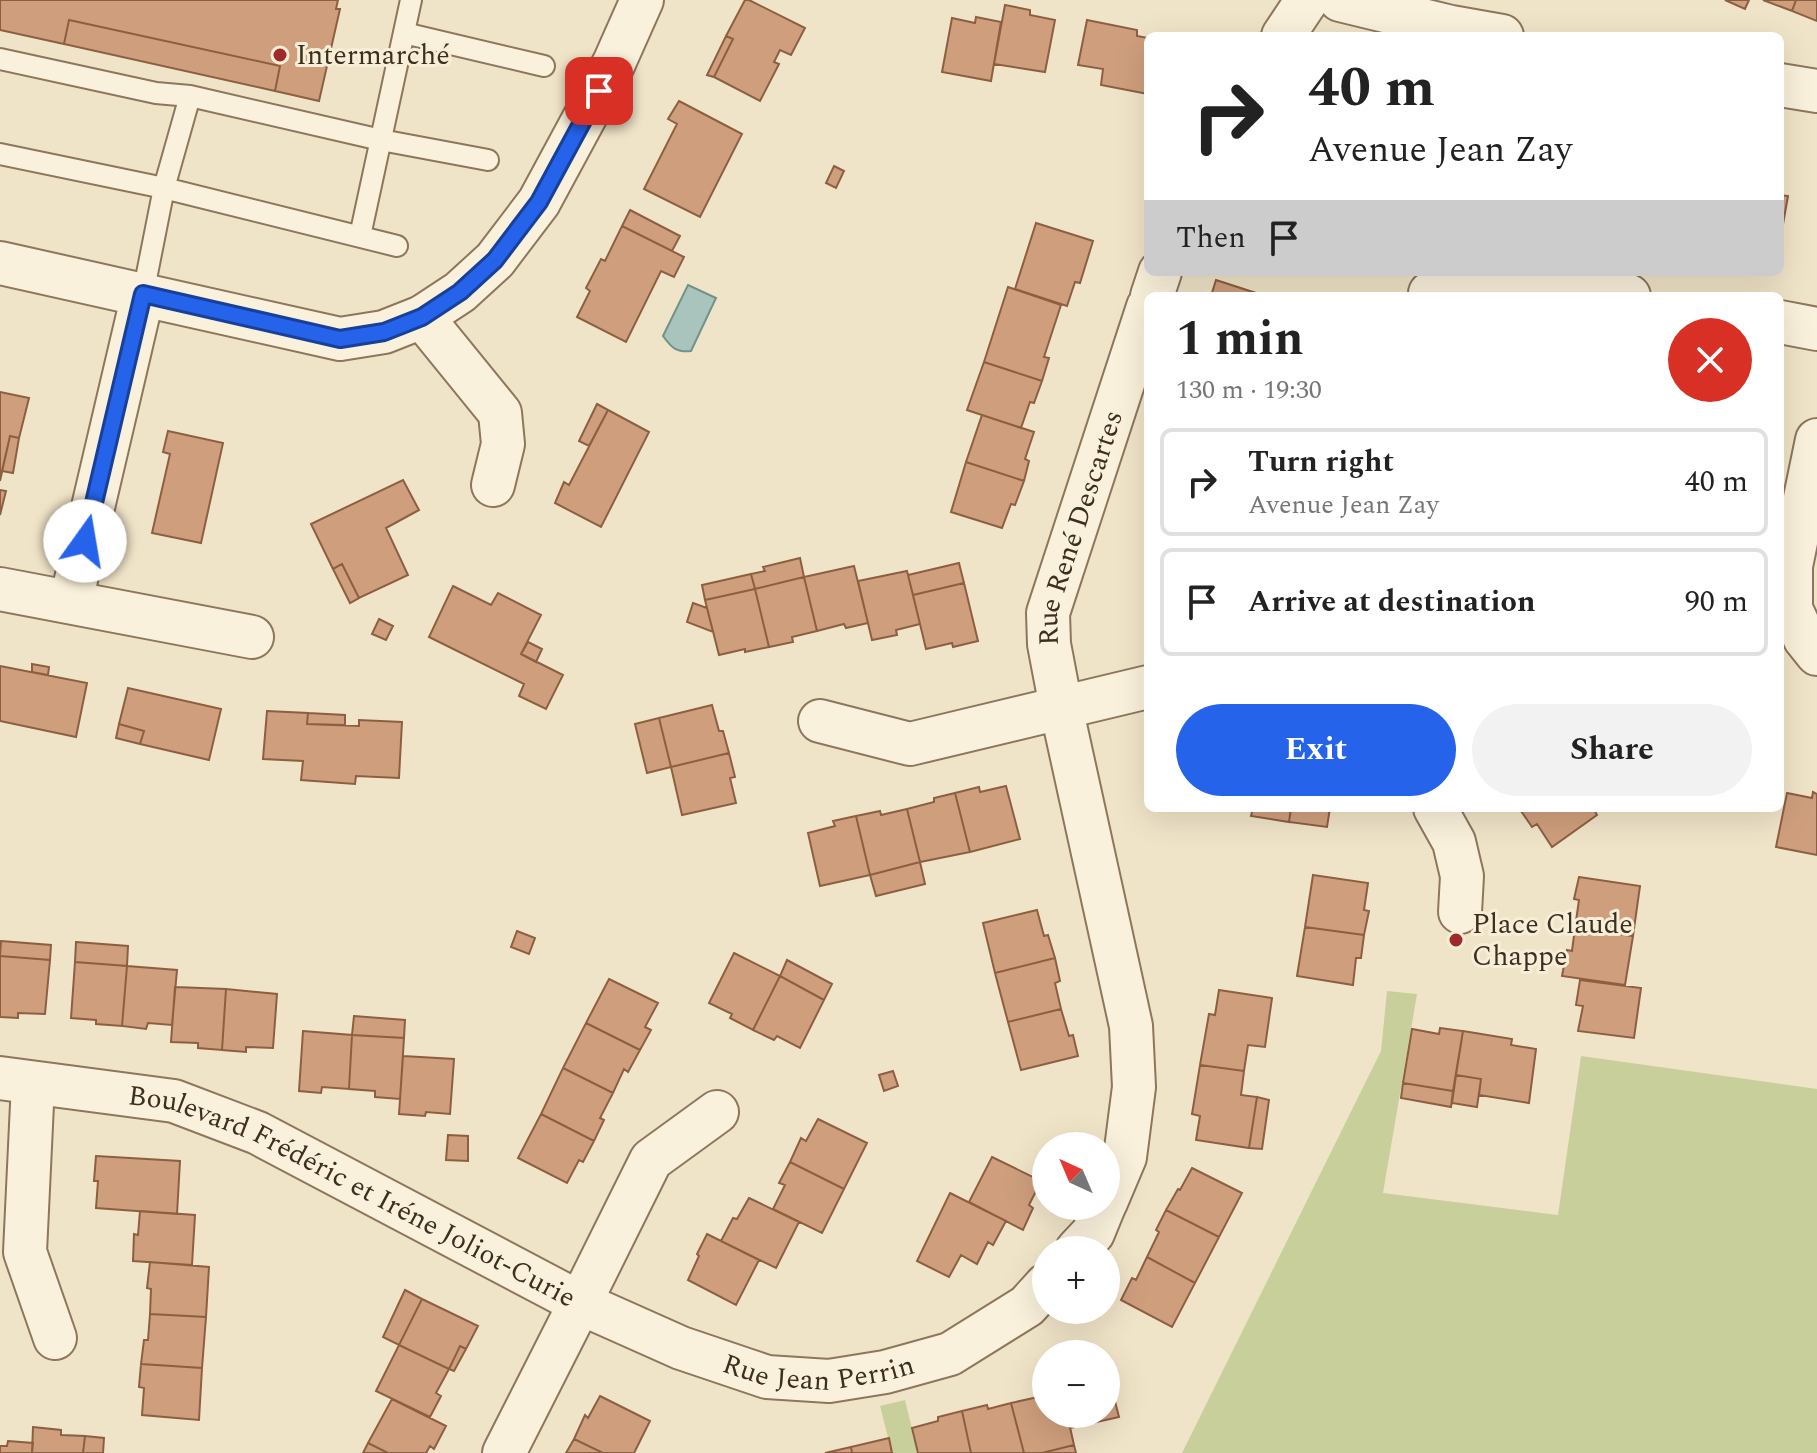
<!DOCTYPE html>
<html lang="en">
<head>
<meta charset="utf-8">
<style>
  body { margin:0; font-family:Spectral,serif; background:#f2f2f2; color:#222; height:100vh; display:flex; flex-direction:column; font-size:30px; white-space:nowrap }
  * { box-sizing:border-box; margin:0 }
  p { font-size:26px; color:#767676 }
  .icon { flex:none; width:44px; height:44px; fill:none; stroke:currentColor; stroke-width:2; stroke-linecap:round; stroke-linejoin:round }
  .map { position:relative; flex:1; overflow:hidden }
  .drawer { position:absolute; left:1144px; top:292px; width:640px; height:520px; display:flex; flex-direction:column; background:#fff; border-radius:12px; box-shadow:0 8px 32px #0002 }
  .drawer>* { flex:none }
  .top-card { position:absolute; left:1144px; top:32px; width:640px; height:244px; border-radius:12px; box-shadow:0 8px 32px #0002; background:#fff; color:#222; overflow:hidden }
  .needle { width:52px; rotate:316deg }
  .fabs { position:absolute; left:1032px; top:1132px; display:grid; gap:16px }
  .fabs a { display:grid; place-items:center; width:88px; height:88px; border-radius:50%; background:#fff; box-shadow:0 8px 32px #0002; font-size:40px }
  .pin { position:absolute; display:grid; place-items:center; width:68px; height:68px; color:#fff; margin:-34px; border-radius:16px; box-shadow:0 4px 12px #0006 }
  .me { position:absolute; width:88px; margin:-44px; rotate:13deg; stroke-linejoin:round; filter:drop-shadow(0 0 6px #0008) }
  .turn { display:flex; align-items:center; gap:28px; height:168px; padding:0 32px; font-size:36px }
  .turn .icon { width:104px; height:104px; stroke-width:2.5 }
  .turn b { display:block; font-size:56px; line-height:68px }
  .then { display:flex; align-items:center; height:76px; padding:0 32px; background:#0003; gap:16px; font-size:30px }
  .round { display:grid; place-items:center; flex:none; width:84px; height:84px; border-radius:42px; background:#f2f2f2 }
  .overview { display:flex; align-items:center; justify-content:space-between; height:136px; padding:0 32px }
  h1 { font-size:48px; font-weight:700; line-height:60px }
  .button { display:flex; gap:16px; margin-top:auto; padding:16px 32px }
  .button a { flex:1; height:92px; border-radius:48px; background:#2563eb; color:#fff; font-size:32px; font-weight:700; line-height:92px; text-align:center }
  .button a+a { background:#f2f2f2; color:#222 }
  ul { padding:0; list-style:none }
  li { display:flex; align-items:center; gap:24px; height:108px; margin:0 16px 12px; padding:0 16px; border:4px solid #e0e0e0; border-radius:12px }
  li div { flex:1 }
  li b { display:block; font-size:30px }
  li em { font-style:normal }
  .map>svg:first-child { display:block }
  .green { fill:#c9cf9b }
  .water { fill:#a9c4bc; stroke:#6f938a; stroke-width:2 }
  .building { fill:#cf9f7d; stroke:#8d5f41; stroke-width:2 }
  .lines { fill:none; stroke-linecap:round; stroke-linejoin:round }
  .service-casing { stroke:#8d765c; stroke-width:24 }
  .minor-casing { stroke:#8d765c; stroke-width:46 }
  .service { stroke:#faf1dc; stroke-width:20 }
  .minor { stroke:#faf1dc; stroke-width:42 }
  .route-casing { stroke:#184099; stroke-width:20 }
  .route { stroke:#2563eb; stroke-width:14 }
  .poi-dot { fill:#9e2a2b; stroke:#f7eed8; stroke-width:3 }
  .labels { text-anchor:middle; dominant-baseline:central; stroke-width:6; stroke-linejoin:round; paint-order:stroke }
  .poi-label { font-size:28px; fill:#3d2e20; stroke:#f7eed8; text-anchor:start }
  .street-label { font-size:28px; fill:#3d2e20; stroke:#f7eed8 }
</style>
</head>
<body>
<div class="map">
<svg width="1817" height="1453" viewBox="0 0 1817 1453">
  <rect width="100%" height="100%" fill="#f0e4c8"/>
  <path class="green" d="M1387 991 1417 994 1383 1193 1558 1215 1581 1056 1817 1089V1453H1182L1381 1051Z
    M905 1400 918 1453H892L880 1406Z"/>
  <path class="water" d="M688 285 716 298 691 351C676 353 671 347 663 336Z"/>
  <path class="building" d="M0 0H338L336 9H340L319 101 275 91 280 66 69 20 64 44 0 30Z
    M745 0H749L805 28 791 55 780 50 774 62 779 64 760 101 714 77 733 39 726 36Z
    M1725 0H1749L1745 9Z
    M1763 0H1796L1792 11Z
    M1796 0H1817V21L1792 11Z
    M1005 5 1030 10V15L1055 20 1045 72 994 64Z
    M976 17 1001 22 991 81 942 72 952 18 975 23Z
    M69 20 280 66 275 91 64 44Z
    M1087 20 1137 30V36L1148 38V94L1101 85 1103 69 1078 65Z
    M726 36 733 39 714 77 707 75Z
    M679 101 742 134 700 217 644 189 677 124 668 119Z
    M834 166 844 171 836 188 826 183Z
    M1780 195 1788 196 1780 241Z
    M630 210 680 236 672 251 622 226Z
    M1036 223 1093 241 1080 283 1075 282 1067 306 1015 289Z
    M622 226 684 257 674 277 661 271 626 342 577 317 590 291 586 288 601 259 605 261Z
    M1216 280 1256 293 1255 296H1211Z
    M1008 287 1061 305 1044 357 1049 358 1042 381 984 362Z
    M984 362 1042 381 1034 403 1030 402 1021 428 967 410Z
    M0 392 29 398 19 438 10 436 0 481Z
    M597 404 608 410 589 446 579 441Z
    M608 410 649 432 601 527 555 503 564 482 569 485Z
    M982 415 1034 432 1025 459 1029 461 1024 481 966 462Z
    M168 431 223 443 201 543 152 533 170 454 163 452Z
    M10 436 19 438 13 473 2 471Z
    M966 462 1024 481 1015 505 1011 504 1002 528 951 512Z
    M403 480 419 510 386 528 408 575 359 598 342 564 333 569 311 524Z
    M0 490 6 491 0 515Z
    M800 558 804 577 755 589 751 574 765 571 763 567Z
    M959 563 964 583 913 595 908 575Z
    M342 564 359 598 350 603 333 569Z
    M854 566 868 623 846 628 844 624 817 631 804 577Z
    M907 571 920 624 896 630 897 635 872 640 858 581Z
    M751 574 755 589 705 600 702 585Z
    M804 577 817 631 792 637 793 642 769 647 755 589Z
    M964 583 978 641 953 647 952 643 926 649 913 595Z
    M453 586 491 605 498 593 541 615 521 654 563 675 546 709 519 696 524 684 429 637Z
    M755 589 769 647 745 652V649L719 655 705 600Z
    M693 603 707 608 713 632 687 622Z
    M379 619 393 626 386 640 372 634Z
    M528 642 542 649 536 662 521 654Z
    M32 664 49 667 48 675 32 672Z
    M0 666 87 683 76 737 0 721Z
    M128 688 221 709 209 760 140 744 144 731 119 724Z
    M712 705 719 731H723L729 753 671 767 659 718Z
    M267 711 308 713 307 724 359 726V720L402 722 399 778 356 776 355 784 301 780 303 761 263 759Z
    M308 713 345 715V725L307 724Z
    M659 718 671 767 647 773 635 724Z
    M119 724 144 731 140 744 116 738Z
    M729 753 735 777 730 778 736 803 682 815 671 767Z
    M1006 786 1020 839 970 852 955 793 979 787 980 792Z
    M1813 792 1817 794V855L1776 847 1787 793 1812 798Z
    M955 793 970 852 920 862 907 809 934 802V798Z
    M1253 808H1291L1289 822 1251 816Z
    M1291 808H1330L1327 827 1289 822Z
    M1519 808H1593L1597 815 1552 847 1537 824 1532 827Z
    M907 809 920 862 870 875 856 816 880 811 881 815Z
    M856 816 870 875 820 886 808 833 835 826 833 821Z
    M920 862 925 884 876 896 870 875Z
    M1313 875 1368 883 1364 910 1369 911 1364 935 1305 927Z
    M1579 877 1640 886 1633 936 1575 928 1579 900 1574 899Z
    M1037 910 1044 936 1048 935 1055 958 995 973 983 923Z
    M1305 927 1364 935 1361 958H1356L1353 985 1297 976Z
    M1575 928 1633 936 1625 985 1562 976 1567 950 1572 951Z
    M517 931 535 938 529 954 511 947Z
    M1 941 51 945 50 960 0 956Z
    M76 942 128 946 127 966 75 962Z
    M734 953 780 976 753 1030 730 1018 732 1014 709 1003Z
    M0 956 50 960 45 1014 18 1013V1018L0 1017Z
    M1055 958 1060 981 1055 983 1061 1009 1008 1022 995 973Z
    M787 960 832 984 824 1000 780 976Z
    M75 962 127 966 122 1026 96 1024V1020L71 1018Z
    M127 966 177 970 172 1025 148 1023 146 1029 122 1026Z
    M780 976 824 1000 800 1048 777 1036 774 1040 753 1030Z
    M609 979 658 1003 645 1027 651 1030 640 1050 586 1023Z
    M1580 980 1641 988 1634 1038 1578 1031 1583 1006 1576 1005Z
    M175 987 226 989 222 1050 198 1048V1043L171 1042Z
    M226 989 277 994 273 1048 246 1047V1052L222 1050Z
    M1219 990 1272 998 1265 1047 1248 1045 1244 1071 1200 1065 1209 1014 1215 1015Z
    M1061 1009 1069 1036 1073 1035 1078 1056 1021 1070 1008 1022Z
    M354 1016 405 1020 404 1038 352 1035Z
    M586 1023 640 1050 628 1072 624 1069 613 1093 563 1068Z
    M1440 1028 1463 1031 1453 1091 1403 1083 1412 1029 1439 1034Z
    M303 1031 352 1035 349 1089 322 1087 321 1093 299 1091Z
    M1463 1031 1512 1039 1511 1045 1536 1049 1529 1103 1479 1095 1481 1079 1456 1075Z
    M352 1035 404 1038 400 1099 375 1097V1091L349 1089Z
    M403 1056 454 1059 450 1114 426 1112 425 1116 399 1114Z
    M1200 1065 1244 1071 1241 1095 1257 1097 1249 1148 1196 1140 1200 1116 1192 1114Z
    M563 1068 613 1093 600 1118 604 1120 594 1141 541 1114Z
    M893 1071 898 1086 884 1091 879 1075Z
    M1456 1075 1481 1079 1477 1107 1452 1103Z
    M1403 1083 1453 1091 1451 1107 1401 1098Z
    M1257 1097 1269 1100 1262 1149 1249 1148Z
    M541 1114 594 1141 583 1162 579 1160 567 1183 518 1158Z
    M818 1119 867 1143 844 1189 790 1162 801 1138 806 1141Z
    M448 1135 468 1136V1161L446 1160Z
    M96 1156 180 1161 177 1214 96 1208 98 1181H94Z
    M992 1157 1041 1181 1029 1205 1033 1208 1023 1230 969 1202Z
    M790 1162 844 1189 822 1233 773 1209 785 1185 779 1183Z
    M1192 1168 1242 1193 1219 1237 1166 1210 1178 1189 1180 1190Z
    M950 1193 1006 1221 993 1245 988 1242 977 1264 961 1255 949 1277 917 1261Z
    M749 1198 799 1222 776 1268 721 1241 733 1218 737 1219Z
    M1166 1210 1219 1237 1195 1283 1147 1257 1159 1232 1156 1230Z
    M140 1211 195 1215 192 1265 133 1261 134 1234 138 1235Z
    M707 1234 759 1260 736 1305 688 1280 699 1256 697 1254Z
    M1147 1257 1195 1283 1172 1327 1121 1300 1132 1278 1136 1280Z
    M150 1262 209 1267 206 1317 150 1314 151 1289 147 1288Z
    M405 1290 422 1299 399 1345 383 1337Z
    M422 1299 478 1326 466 1349 460 1346 449 1369 399 1345Z
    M150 1314 206 1317 202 1368 141 1364 144 1340H148Z
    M399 1345 449 1369 436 1393 441 1396 430 1417 376 1391Z
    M460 1346 466 1349 454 1371 449 1369Z
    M141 1364 202 1368 199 1420 142 1415 144 1388 139 1387Z
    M1106 1366 1119 1417 1070 1428 1067 1414H1106Z
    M1046 1390V1414H1067L1074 1445 1042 1453H1024L1011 1403 1038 1397 1037 1392Z
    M600 1396 650 1421 634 1453H603L574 1439 585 1415 588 1418Z
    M392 1399 446 1426 434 1449 430 1446 426 1453H388L368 1443Z
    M1011 1403 1024 1453H971L962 1411 987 1405 988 1409Z
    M962 1411 971 1453H918L912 1428 938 1421V1417Z
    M33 1427 61 1430V1435L85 1436 83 1453H32Z
    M85 1436 104 1438 103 1453H83Z
    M889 1438 892 1453H852L851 1447Z
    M574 1439 603 1453H566Z
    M8 1441 33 1443 32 1453H0V1446H7Z
    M368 1443 388 1453H363Z
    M1074 1445 1076 1453H1042Z
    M851 1447 852 1453H825Z"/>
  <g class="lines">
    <defs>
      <path id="service" d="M404 33 544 66
        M0 59 156 93 190 96 381 140 488 160
        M0 154 164 188 397 246
        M360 236 411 0
        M143 294 164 188 190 96"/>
      <g id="minor">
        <path d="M1340 0 1451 27 1502 36"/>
        <path d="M1283 36 1307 0"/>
        <path d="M1780 85 1817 91"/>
        <path d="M0 263 340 339 384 332 422 317 460 292 495 260 539 202 614 63 642 0"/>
        <path d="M1430 293 1512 276 1629 296"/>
        <path d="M1152 296 1160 272"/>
        <path d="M422 317 500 413 503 444 493 485"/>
        <path d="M1780 322 1817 329"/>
        <path d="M1817 440 1791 566V609L1805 639 1817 654"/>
        <path d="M0 589 252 637"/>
        <path d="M71 601 143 294"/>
        <path d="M820 721 910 744 1148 687"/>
        <path d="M1435 808 1454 842 1462 876 1460 912"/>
        <path id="s1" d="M0 1078 174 1101 258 1133 580 1303 504 1453"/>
        <path d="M33 1083 25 1252 55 1338"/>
        <path id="s2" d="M717 1112 651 1160 580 1303 681 1348 767 1377 829 1381 885 1372 950 1354 1027 1306 1046 1285"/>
        <path id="s3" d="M1106 1202 1125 1157 1134 1087 1131 1026 1061 707 1049 644 1048 613 1148 307"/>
        <path d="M1077 1250 1093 1233 1104 1206"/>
      </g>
    </defs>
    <use href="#service" class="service-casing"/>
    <use href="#minor" class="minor-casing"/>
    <use href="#service" class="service"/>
    <use href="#minor" class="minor"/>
  </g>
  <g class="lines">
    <defs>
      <path id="route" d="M85 541 143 294 340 339 384 332 422 317 460 292 495 260 539 202 599 91"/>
    </defs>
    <use href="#route" class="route-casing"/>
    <use href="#route" class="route"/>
  </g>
  <g class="poi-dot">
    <circle cx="280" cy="55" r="8"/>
    <circle cx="1456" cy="940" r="8"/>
  </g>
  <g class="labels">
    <g class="poi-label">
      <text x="296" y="55">Intermarché</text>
      <text x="1472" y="924">Place Claude<tspan x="1472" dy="32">Chappe</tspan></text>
    </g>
    <g class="street-label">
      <text stroke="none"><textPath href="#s3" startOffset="692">Rue René Descartes</textPath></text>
      <text stroke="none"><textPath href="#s1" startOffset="376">Boulevard Frédéric et Iréne Joliot-Curie</textPath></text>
      <text stroke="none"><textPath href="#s2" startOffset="494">Rue Jean Perrin</textPath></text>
    </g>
  </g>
</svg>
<div class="fabs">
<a><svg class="needle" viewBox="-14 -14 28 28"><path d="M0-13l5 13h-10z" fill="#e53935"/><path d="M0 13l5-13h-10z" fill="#767676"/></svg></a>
<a>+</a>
<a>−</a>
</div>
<div class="pin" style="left:599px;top:91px;background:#d93025"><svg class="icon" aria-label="arrive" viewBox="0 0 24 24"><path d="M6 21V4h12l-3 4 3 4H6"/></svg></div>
<svg class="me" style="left:85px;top:541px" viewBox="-20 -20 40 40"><circle r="19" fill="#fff"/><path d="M0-13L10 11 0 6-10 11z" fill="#2563eb"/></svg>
<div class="top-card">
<div class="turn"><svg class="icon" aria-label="right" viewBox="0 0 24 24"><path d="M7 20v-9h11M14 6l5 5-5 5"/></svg><div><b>40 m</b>Avenue Jean Zay</div></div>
<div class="then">Then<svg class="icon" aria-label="arrive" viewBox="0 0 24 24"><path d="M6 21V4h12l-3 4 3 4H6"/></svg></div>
</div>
<section class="drawer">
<div class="overview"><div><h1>1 min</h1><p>130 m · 19:30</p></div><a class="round" style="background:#d93025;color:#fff"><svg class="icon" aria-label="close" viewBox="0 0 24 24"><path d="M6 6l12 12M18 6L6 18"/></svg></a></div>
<ul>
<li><svg class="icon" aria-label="right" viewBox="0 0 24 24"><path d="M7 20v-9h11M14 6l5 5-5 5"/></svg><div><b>Turn right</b><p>Avenue Jean Zay</p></div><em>40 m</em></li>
<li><svg class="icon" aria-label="arrive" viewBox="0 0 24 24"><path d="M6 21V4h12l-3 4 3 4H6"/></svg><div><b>Arrive at destination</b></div><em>90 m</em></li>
</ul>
<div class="button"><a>Exit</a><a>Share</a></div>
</section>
</div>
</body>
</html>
